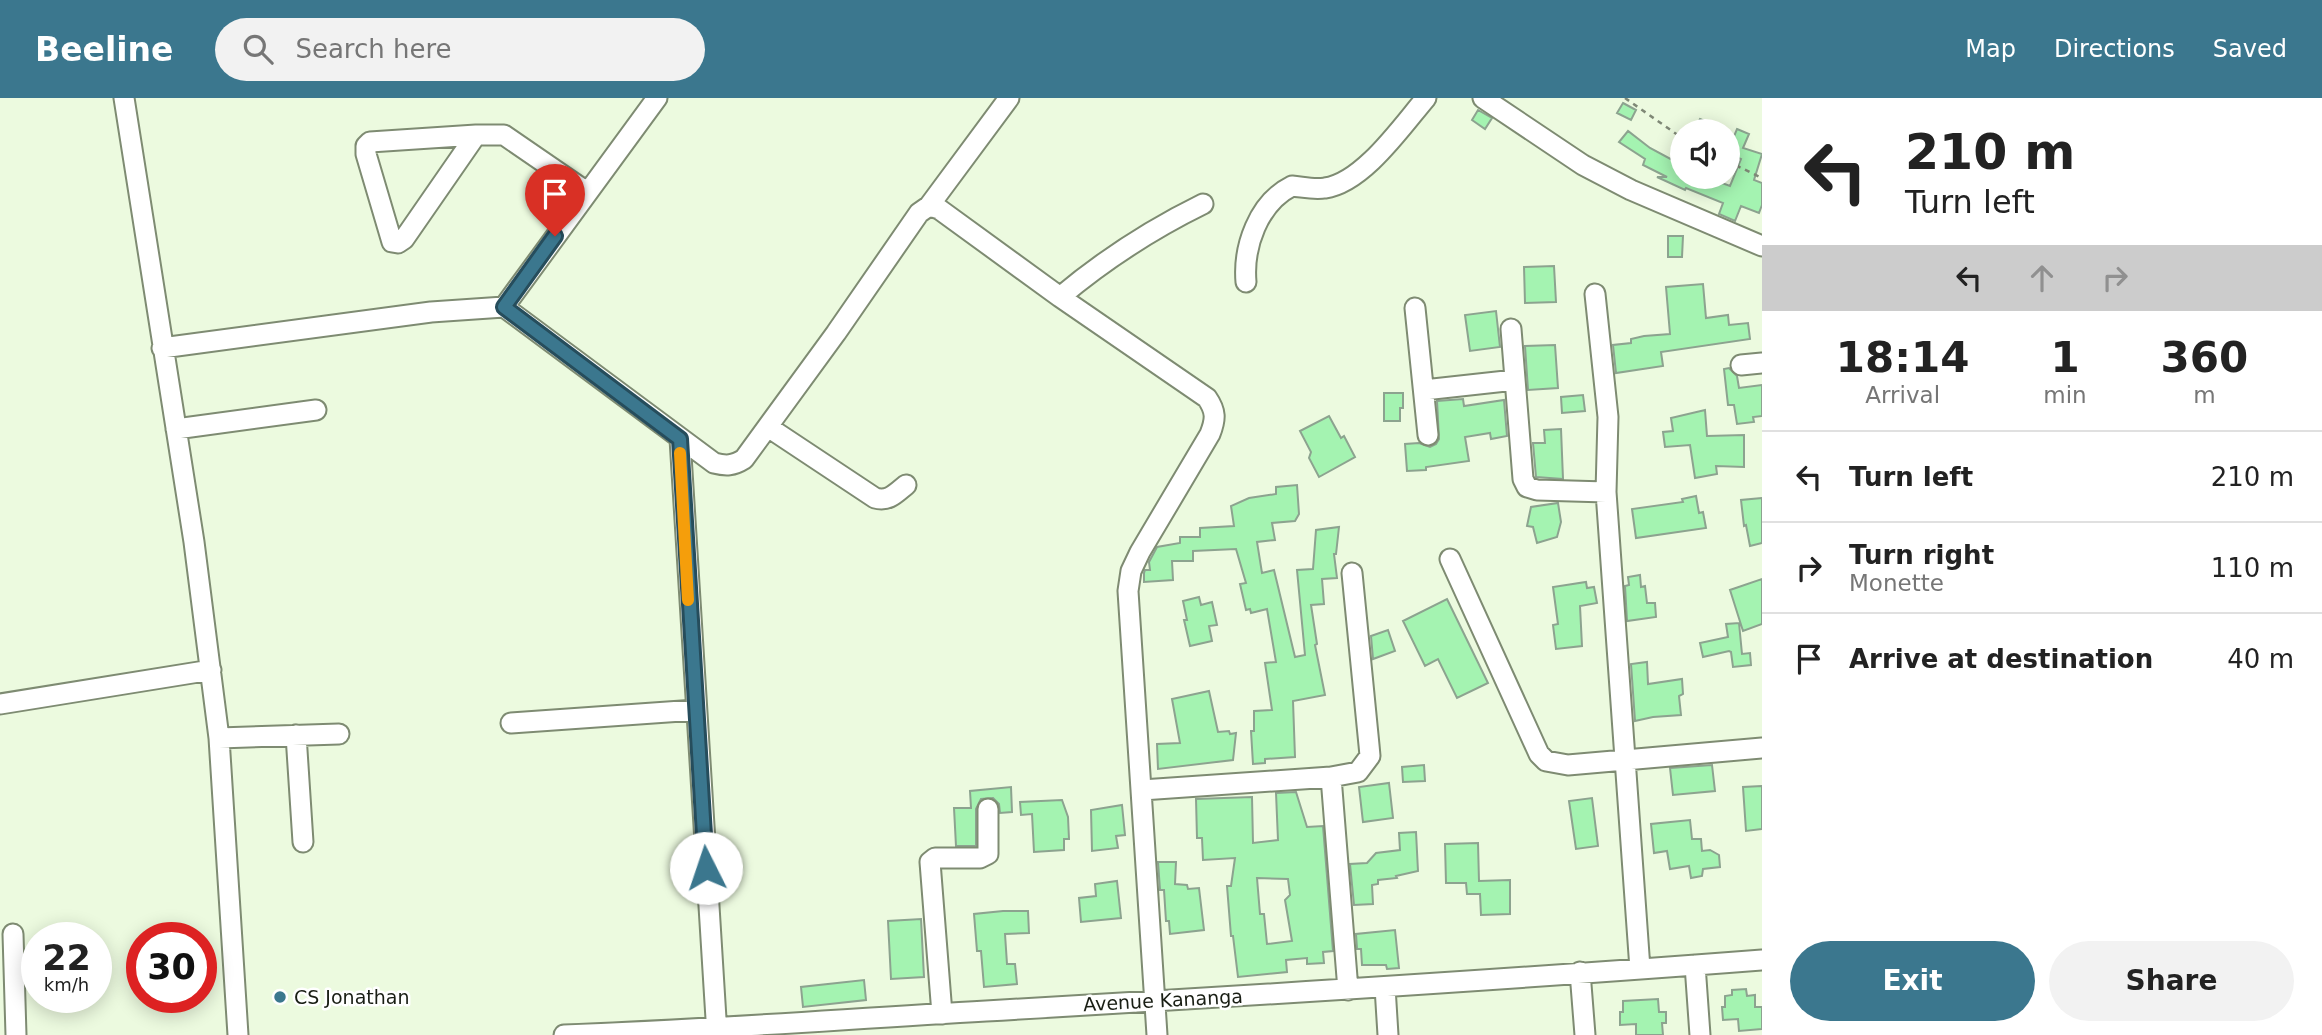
<!DOCTYPE html>
<html lang="en">
<head>
<meta charset="utf-8">
<style>
  body { margin:0; font-family:"DejaVu Sans",sans-serif; background:#f2f2f2; color:#222; height:100vh; display:flex; flex-direction:column; font-size:26px; white-space:nowrap }
  * { box-sizing:border-box; margin:0 }
  p { font-size:23px; color:#767676 }
  .icon { flex:none; width:38px; height:38px; fill:none; stroke:currentColor; stroke-width:2; stroke-linecap:round; stroke-linejoin:round }
  .map { position:relative; flex:1; overflow:hidden }
  .drawer { display:flex; flex-direction:column; background:#fff; width:560px }
  .drawer>* { flex:none }
  .hud { background:#fff; color:#222; overflow:hidden }
  .controls { position:absolute; left:1670px; top:21px; display:grid; gap:14px }
  .controls a { display:grid; place-items:center; width:70px; height:70px; border-radius:50%; background:#fff; box-shadow:0 4px 18px #0003; font-size:35px }
  .speed { position:absolute; left:21px; top:824px; display:flex; gap:14px; font-size:35px; font-weight:700; text-align:center }
  .speed>* { display:grid; place-content:center; width:91px; height:91px; border-radius:50%; background:#fff; box-shadow:0 4px 18px #0003; line-height:1 }
  .speed small { font-size:18px; font-weight:400 }
  .speed .limit { border:10px solid #d22; background:#fff; color:#111 }
  .pin { position:absolute; display:grid; place-items:center; width:60px; height:60px; color:#fff; margin:-72px -30px; border-radius:50% 50% 50% 0; rotate:-45deg; box-shadow:0 0 7px #0007 }
  .pin .icon { rotate:45deg }
  .me { position:absolute; width:77px; margin:-38px; rotate:356deg; stroke-linejoin:round; filter:drop-shadow(0 0 5px #0008) }
  .turn { display:flex; align-items:center; gap:24px; height:147px; padding:0 28px; font-size:32px }
  .turn .icon { width:91px; height:91px; stroke-width:2.5 }
  .turn b { display:block; font-size:49px; line-height:60px }
  .lanes { display:flex; align-items:center; height:66px; padding:0 28px; background:#0003; justify-content:center; gap:35px; direction:ltr }
  .lanes .off { opacity:.35 }
  .eta { display:flex; justify-content:space-evenly; align-items:center; height:119px; text-align:center }
  .eta b { font-size:42px; font-weight:600; line-height:49px }
  .action { display:flex; gap:14px; margin-top:auto; padding:14px 28px }
  .action a { flex:1; height:80px; border-radius:42px; background:#3b778e; color:#fff; font-size:28px; font-weight:600; line-height:80px; text-align:center }
  .action a+a { background:#f2f2f2; color:#222 }
  ul { padding:0; list-style:none }
  li { display:flex; align-items:center; gap:21px; height:91px; padding:0 28px; border-top:2px solid #e0e0e0 }
  li div { flex:1 }
  li b { display:block; font-size:26px }
  li em { font-style:normal }
  header { display:flex; align-items:center; gap:42px; box-sizing:border-box; height:98px; padding:0 35px; background:#3b778e; color:#fff }
  header strong { font-size:33px }
  nav { display:flex; gap:38px; margin-inline-start:auto; font-size:24px }
  .search { width:490px; height:63px; background:#f2f2f2; display:flex; align-items:center; gap:18px; box-sizing:border-box; padding:0 24px; border-radius:38px; color:#767676; font-size:26px }
  main { display:flex; flex:1; min-height:0 }
  .map>svg:first-child { display:block }
  .building { fill:#a4f3b1; stroke:#8ca38f; stroke-width:2; fill-rule:evenodd }
  .lines { fill:none; stroke-linecap:round; stroke-linejoin:round }
  .minor-casing { stroke:#7e8b72; stroke-width:23 }
  .path { stroke:#7f8876; stroke-width:2.5; stroke-dasharray:5 5; stroke-linecap:butt }
  .minor { stroke:#fff; stroke-width:19 }
  .route-casing { stroke:#264d5c; stroke-width:18 }
  .route { stroke:#3b778e; stroke-width:12 }
  .slow { stroke:#f59e0b; stroke-width:12 }
  .poi-dot { fill:#3b778e; stroke:#fff; stroke-width:2.5 }
  .labels { text-anchor:middle; dominant-baseline:central; stroke-width:5; stroke-linejoin:round; paint-order:stroke }
  .poi-label { font-size:19px; fill:#191e14; stroke:#fff; text-anchor:start }
  .street-label { font-size:19px; fill:#191e14; stroke:#fff }
</style>
</head>
<body>
<header>
<strong>Beeline</strong>
<div class="search"><svg class="icon" aria-label="search" viewBox="0 0 24 24"><circle cx="10" cy="10" r="6"/><path d="M15 15l6 6"/></svg>Search here</div>
<nav><a>Map</a><a>Directions</a><a>Saved</a></nav>
</header>
<main>
<div class="map">
<svg width="1762" height="937" viewBox="0 0 1762 937">
  <rect width="100%" height="100%" fill="#ecfadf"/>
  <path class="building" d="M1623 5 1636 12 1631 22 1617 15Z
    M1478 12 1492 20 1485 31 1472 22Z
    M1700 21 1727 33H1694Z
    M1737 31 1749 36 1743 50 1762 56 1754 82 1762 85V107L1759 115 1741 108 1735 123 1719 116 1723 105 1686 90 1685 92 1657 79H1667L1643 67 1645 61 1619 44 1628 33 1650 50 1678 65 1682 56V79H1712L1711 81 1730 88 1741 61 1727 55Z
    M1668 138H1683L1682 159H1668Z
    M1554 168 1556 204 1525 205 1524 169Z
    M1703 186 1706 220 1728 217 1729 227 1748 225 1750 241 1661 254 1663 268 1616 275 1613 247 1631 245V241L1644 238 1670 236 1666 189Z
    M1496 213 1500 249 1470 253 1465 217Z
    M1555 247 1558 290 1528 292 1525 248Z
    M1729 270 1737 278 1739 290 1762 287V318L1753 319 1754 324 1737 326 1734 307H1728L1724 271Z
    M1384 295H1403V310H1400V323H1384Z
    M1583 297 1585 313 1562 315 1561 299Z
    M1463 301 1464 308 1504 302 1507 338 1491 341 1490 335 1465 339 1469 363 1426 369V372L1407 373 1405 346 1419 345 1430 349 1436 346 1439 341 1437 303Z
    M1705 312 1707 338 1744 337V369L1716 368 1717 376 1695 380 1690 347 1665 349 1663 334 1673 333 1671 320Z
    M1329 318 1341 340 1344 338 1355 359 1319 379 1309 360 1311 354 1300 333Z
    M1561 331 1563 381 1536 379 1533 345H1545L1544 332Z
    M1297 387 1299 416 1295 423 1272 425 1275 442 1257 444 1262 475 1274 472 1295 559 1305 557 1297 472 1313 471 1316 432 1339 429 1336 456H1334L1337 480 1322 481 1324 506 1311 507 1317 546 1315 547 1325 597 1293 603 1295 659 1265 661V665L1253 666 1251 633H1254V613L1272 612 1265 565 1276 564 1267 511 1251 515 1250 511 1246 512 1240 486 1246 485 1236 451 1193 453V463H1172L1173 482 1144 484V475L1145 472H1150L1149 464 1157 449 1180 445V439H1200V430L1234 428 1231 408 1249 400 1276 396V389Z
    M1696 398 1699 415 1703 414 1706 430 1636 440 1632 411 1683 404 1682 401Z
    M1762 400V445L1750 448 1746 427 1744 428 1741 402Z
    M1558 405 1561 424 1557 439 1537 445 1533 429 1527 428 1531 409Z
    M1640 477 1641 489 1645 488 1647 505H1655L1656 519 1627 523 1625 488 1629 487 1628 479Z
    M1762 481V526L1743 533 1730 492Z
    M1586 484 1587 490 1594 489 1597 505 1580 508 1582 548 1556 551 1553 527 1558 526 1553 489Z
    M1199 499 1201 507 1212 504 1217 527 1209 528 1212 543 1190 548 1184 522H1187L1183 503Z
    M1447 501 1488 585 1457 600 1438 561 1425 568 1403 523Z
    M1739 525 1742 556 1750 555 1751 567 1733 569 1731 554 1729 553 1703 559 1700 545 1728 539 1726 526Z
    M1388 532 1395 553 1373 561 1371 538Z
    M1647 564 1648 586 1682 581 1683 596 1679 598 1681 617 1653 619 1635 623 1631 566Z
    M1209 593 1218 634 1229 633 1230 636 1236 635 1233 662 1158 671 1157 646 1180 645 1172 601Z
    M1424 667 1425 683 1403 684 1402 669Z
    M1712 667 1715 693 1673 697 1670 670Z
    M1389 685 1393 720 1363 724 1359 689Z
    M1762 688V731L1746 733 1743 689Z
    M1011 689 1012 714 1000 715 999 706 993 700 981 701 976 711V748H956L954 710H971L970 693Z
    M1296 694 1307 729 1323 728 1333 853 1323 854 1324 865 1307 866V860L1286 862 1287 874 1238 879 1233 838H1231L1227 788H1231L1235 760 1203 762 1202 740H1197L1196 701 1252 699 1253 745 1278 742 1276 695ZM1257 780 1288 781 1290 797 1285 802 1292 843 1267 846 1264 816H1260Z
    M1592 700 1598 748 1576 751 1569 703Z
    M1062 702 1068 719 1069 741H1064V752L1034 754 1032 716 1021 717 1020 704Z
    M1122 707 1125 737 1116 738 1118 750 1092 753 1091 712Z
    M1690 722 1692 741H1701L1702 753 1710 752 1719 757 1720 769 1703 771 1702 778 1691 780 1689 768 1670 771 1667 753 1654 755 1651 726Z
    M1416 734 1418 773 1396 778 1397 780 1378 782V786L1372 787 1373 806 1354 807 1350 766 1367 765 1376 755 1400 752 1399 735Z
    M1478 745 1479 783 1510 782V816L1481 817 1480 796H1467L1466 785H1446L1445 746Z
    M1158 764H1176L1175 786 1187 787 1188 791 1199 790 1204 832 1170 836 1169 823H1166L1164 792H1160Z
    M1117 783 1121 820 1081 824 1079 800 1096 798 1095 786Z
    M1003 813H1028L1029 835 1005 836 1007 866H1015L1017 886 984 889 981 853H977L974 816Z
    M921 821 924 879 891 881 888 823Z
    M1395 832 1399 870 1387 871 1386 867H1362L1361 851H1357L1356 836Z
    M864 882 866 902 803 909 801 889Z
    M1746 891 1747 898 1755 897V909H1762V931L1739 933 1738 921 1723 922 1722 909H1725V898L1732 897V892Z
    M1658 901 1659 914H1666V925H1662L1663 937H1636V926L1620 927V914H1623V903Z"/>
  <g class="lines">
    <defs>
      <path id="minor" d="M124 0 194 444 219 640 238 937
        M1483 0 1583 67 1631 92 1762 148
        M476 37 404 141 398 145 392 144 366 56V48L370 44 476 37H504L587 94
        M929 108 939 111 1060 199 1207 300C1216 313 1216 321 1210 336L1140 454 1131 473 1128 493 1157 937
        M1246 184C1243 149 1258 105 1292 88 1303 89 1314 92 1325 90 1363 85 1402 28 1426 0
        M1595 196 1608 319 1606 394 1640 871
        M1060 199C1104 162 1152 131 1203 106
        M504 209 657 0
        M1415 210 1428 337
        M1511 231 1523 381 1527 389 1537 392 1606 394
        M162 250 431 214 504 209 714 365C726 368 733 368 744 361L836 235 919 115 929 108 1009 0
        M1741 267 1762 265
        M1424 292 1515 282
        M768 329 875 400C889 404 896 395 906 387
        M176 331 316 312
        M680 341 717 937
        M1450 461 1539 656 1546 663 1568 667 1762 650
        M0 606 211 572
        M511 625 696 612
        M296 637 303 744
        M219 640 339 636
        M1331 679 1348 892
        M1142 692 1331 679 1358 674 1370 658 1369 647 1352 475
        M13 836 16 937
        M1695 867 1700 937
        M1580 874 1585 937
        M1385 889 1388 937
        M942 916 930 764 935 760H980L988 756V711
        M564 937C705 932 845 921 986 913 1245 898 1503 882 1762 862"/>
    </defs>
    <use href="#minor" class="minor-casing"/>
    <path class="path" d="M1625 0 1682 40
      M1727 63 1762 80"/>
    <use href="#minor" class="minor"/>
  </g>
  <g class="lines">
    <defs>
      <path id="route" d="M555 138 504 209 680 341 706 770"/>
    </defs>
    <use href="#route" class="route-casing"/>
    <use href="#route" class="route"/>
    <path class="slow" d="M680 355 688 502"/>
  </g>
  <circle class="poi-dot" cx="280" cy="899" r="7"/>
  <g class="labels">
    <g class="poi-label">
      <text x="294" y="899">CS Jonathan</text>
    </g>
    <g class="street-label">
      <text transform="translate(1163 902) rotate(-3)">Avenue Kananga</text>
    </g>
  </g>
</svg>
<div class="controls">
<a><svg class="icon" aria-label="sound" viewBox="0 0 24 24"><path d="M4 9h4l5-4v14l-5-4H4zM17 9q2 3 0 6"/></svg></a>
</div>
<div class="speed"><div>22<small>km/h</small></div><div class="limit">30</div></div>
<div class="pin" style="left:555px;top:138px;background:#d93025"><svg class="icon" aria-label="arrive" viewBox="0 0 24 24"><path d="M6 21V4h12l-3 4 3 4H6"/></svg></div>
<svg class="me" style="left:706px;top:770px" viewBox="-20 -20 40 40"><circle r="19" fill="#fff"/><path d="M0-13L10 11 0 6-10 11z" fill="#3b778e"/></svg>
</div>
<section class="drawer">
<div class="hud">
<div class="turn"><svg class="icon" aria-label="left" viewBox="0 0 24 24"><path d="M17 20v-9H6M10 6l-5 5 5 5"/></svg><div><b>210 m</b>Turn left</div></div>
<div class="lanes"><svg class="icon" aria-label="left" viewBox="0 0 24 24"><path d="M17 20v-9H6M10 6l-5 5 5 5"/></svg><svg class="icon off" aria-label="ahead" viewBox="0 0 24 24"><path d="M12 20V5M6 11l6-6 6 6"/></svg><svg class="icon off" aria-label="right" viewBox="0 0 24 24"><path d="M7 20v-9h11M14 6l5 5-5 5"/></svg></div>
</div>
<div class="eta">
<div><b>18:14</b><p>Arrival</p></div>
<div><b>1</b><p>min</p></div>
<div><b>360</b><p>m</p></div>
</div>
<ul>
<li><svg class="icon" aria-label="left" viewBox="0 0 24 24"><path d="M17 20v-9H6M10 6l-5 5 5 5"/></svg><div><b>Turn left</b></div><em>210 m</em></li>
<li><svg class="icon" aria-label="right" viewBox="0 0 24 24"><path d="M7 20v-9h11M14 6l5 5-5 5"/></svg><div><b>Turn right</b><p>Monette</p></div><em>110 m</em></li>
<li><svg class="icon" aria-label="arrive" viewBox="0 0 24 24"><path d="M6 21V4h12l-3 4 3 4H6"/></svg><div><b>Arrive at destination</b></div><em>40 m</em></li>
</ul>
<div class="action"><a>Exit</a><a>Share</a></div>
</section>
</main>
</body>
</html>
